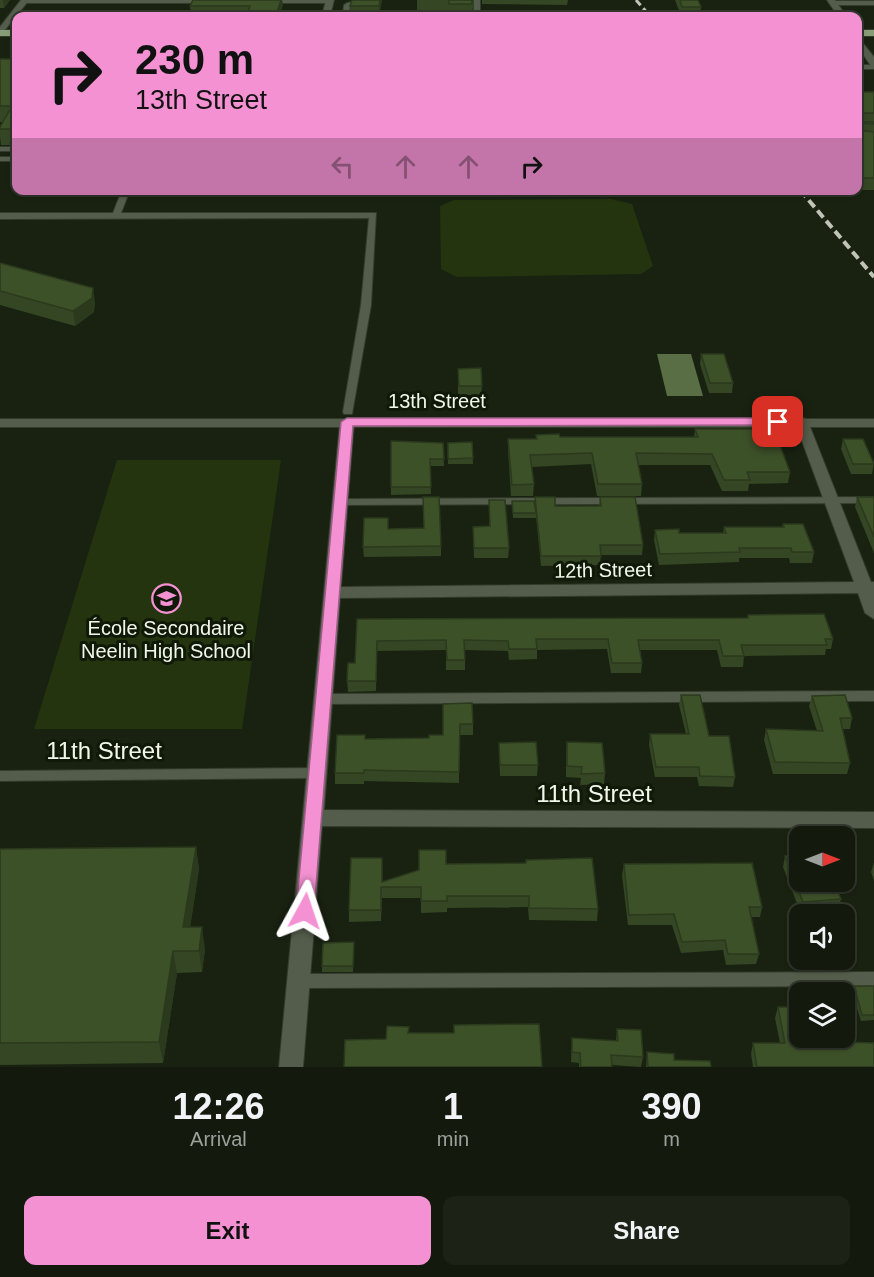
<!DOCTYPE html>
<html lang="en">
<head>
<meta charset="utf-8">
<style>
  body { margin:0; font-family:Arial,sans-serif; background:#1c2316; color:#f1f3f6; height:100vh; display:flex; flex-direction:column; font-size:22px; white-space:nowrap }
  * { box-sizing:border-box; margin:0 }
  p { font-size:20px; color:#9da19d }
  .icon { flex:none; width:33px; height:33px; fill:none; stroke:currentColor; stroke-width:2; stroke-linecap:round; stroke-linejoin:round }
  .map { position:relative; height:1067px; overflow:hidden }
  .side { display:flex; flex-direction:column; background:#131a0d; flex:1 }
  .side>* { flex:none }
  .guide { position:absolute; left:12px; top:12px; width:850px; height:183px; border-radius:12px; box-shadow:0 2px 4px #0004,0 0 0 2px #32382e; background:#f491d3; color:#111; overflow:hidden }
  .needle { width:39px; rotate:90deg }
  .tools { position:absolute; left:789px; top:826px; display:grid; gap:12px }
  .tools a { display:grid; place-items:center; width:66px; height:66px; border-radius:12px; background:#131a0d; box-shadow:0 2px 4px #0004,0 0 0 2px #32382e; font-size:30px }
  .pin { position:absolute; display:grid; place-items:center; width:51px; height:51px; color:#fff; margin:-26px; border-radius:12px; box-shadow:0 3px 9px #0006 }
  .me { position:absolute; width:66px; margin:-33px; rotate:5deg; stroke-linejoin:round; filter:drop-shadow(0 0 4px #0008) }
  .turn { display:flex; align-items:center; gap:21px; height:126px; padding:0 24px; font-size:27px }
  .turn .icon { width:78px; height:78px; stroke-width:2.5 }
  .turn b { display:block; font-size:42px; line-height:51px }
  .lanes { display:flex; align-items:center; height:57px; padding:0 24px; background:#0003; justify-content:center; gap:30px; direction:ltr }
  .lanes .off { opacity:.35 }
  .eta { display:flex; justify-content:space-evenly; align-items:center; height:102px; text-align:center }
  .eta b { font-size:36px; font-weight:600; line-height:42px }
  .cta { display:flex; gap:12px; margin-top:auto; padding:12px 24px }
  .cta a { flex:1; height:69px; border-radius:12px; background:#f491d3; color:#111; font-size:24px; font-weight:600; line-height:69px; text-align:center }
  .cta a+a { background:#1c2316; color:#f1f3f6 }
  .map>svg:first-child { display:block }
  .green { fill:#23340f }
  .water { fill:#596e45 }
  .lines { fill:none; stroke-linecap:round; stroke-linejoin:round }
  .service-casing { stroke:#333c2b; stroke-width:2 }
  .minor-casing { stroke:#333c2b; stroke-width:2 }
  .tertiary-casing { stroke:#333c2b; stroke-width:2 }
  .primary-casing { stroke:#333c2b; stroke-width:2 }
  .service { fill:#545d4c; fill-rule:evenodd }
  .minor { fill:#545d4c; fill-rule:evenodd }
  .tertiary { fill:#545d4c; fill-rule:evenodd }
  .primary { fill:#889c77; fill-rule:evenodd }
  .rail-far1 { stroke:#bec5b8; stroke-width:3; stroke-dasharray:7 4; stroke-linecap:butt }
  .rail { stroke:#bec5b8; stroke-width:4; stroke-dasharray:9 4.5; stroke-linecap:butt }
  .wall { fill:#344623 }
  .shaded-wall { fill:#2b391d }
  .building { fill:#3d5129; stroke:#2b391d; stroke-width:1.5 }
  .route { fill:#f491d3; stroke:#9f5e89; stroke-width:1.5 }
  .labels { text-anchor:middle; dominant-baseline:central; stroke-width:6; stroke-linejoin:round; paint-order:stroke }
  .street-label { font-size:20px; fill:#f0f7eb; stroke:#101908 }
  .poi-label { font-size:20px; fill:#f0f7eb; stroke:#101908 }
  .near-street-label { font-size:24px; fill:#f0f7eb; stroke:#101908 }
</style>
</head>
<body>
<div class="map">
<svg width="874" height="1067" viewBox="0 0 874 1067">
  <rect width="100%" height="100%" fill="#192211"/>
  <path class="green" d="M611 199 632 204 653 266 641 274 457 277 441 269 440 206 454 200Z
    M117 460H281L242 729H34Z"/>
  <path class="water" d="M657 354H691L703 396H667Z"/>
  <g class="lines">
    <defs>
      <path id="service" d="M23 0H209L210 1 207 3H25Z
        M264 0H331L332 1 329 3H266Z
        M474 0H480V16H474Z
        M874 1V5H832L829 3 832 1Z
        M347 3 352 2 355 4 350 6 349 13 346 15 343 13 344 5Z
        M858 65H874V69H858Z
        M0 147H16V151H0Z
        M0 157H16V161H0Z
        M122 190H130L121 213H376L371 305 352 414H344L343 412 361 305 369 218 0 219V213H113Z
        M874 497V503L340 505 334 502 340 499Z
        M874 691V701L323 704 318 702 316 699 318 696 323 694Z
        M317 768 322 769 324 773 322 777 317 778 0 781V771Z
        M874 972V986L299 988 293 986 291 981 293 976 299 974Z"/>
      <path id="minor" d="M21 0H29L0 36V27Z
        M326 0H334L330 16H322Z
        M347 418 354 422 341 587 854 582 795 422 802 418 807 419 871 582H874V619L865 613 858 593 340 598 324 810 874 812V828L322 826 303 1067H279L340 422Z"/>
      <path id="tertiary" d="M827 0H835L846 16H838Z
        M858 37 874 57V67L871 66 858 47Z
        M0 419H874V427H0Z"/>
      <path id="primary" d="M0 30H16V36H0Z
        M858 30H874V36H858Z"/>
    </defs>
    <use href="#service" class="service-casing"/>
    <use href="#minor" class="minor-casing"/>
    <use href="#tertiary" class="tertiary-casing"/>
    <use href="#primary" class="primary-casing"/>
    <use href="#service" class="service"/>
    <use href="#minor" class="minor"/>
    <use href="#tertiary" class="tertiary"/>
    <use href="#primary" class="primary"/>
    <path class="rail-far1" d="M636 0 650 16"/>
    <path class="rail" d="M800 190 874 277"/>
  </g>
  <path class="wall" d="M0 0H10L4 8H0Z
    M382 0 379 15 351 14 350 6Z
    M417 0H474L472 15H449V11L417 10Z
    M482 0H568L567 5 482 4Z
    M675 0H698L701 7 700 16H681Z
    M283 5 279 16H191L190 6Z
    M0 59H16V145H1L0 137V127L3 122H0Z
    M858 92H874V190H858Z
    M0 263 95 302 94 312 75 326 0 305Z
    M701 354 733 383 732 393H709L700 364Z
    M458 369 482 386 481 395H458Z
    M695 429 790 472 788 483 749 484 748 491H722L710 465H638L642 484 641 496H597L591 464 532 467 534 484 533 496H511L508 450V439H536V435L560 437H694Z
    M843 439 874 463 872 474H851L841 449Z
    M391 441 443 443 444 466H430L431 494 391 495Z
    M472 442 473 464H448V443Z
    M535 497 555 506H599L600 497 643 545 642 555H601L600 565 541 566 536 516V518H513L512 501 535 503Z
    M857 497H874V553L855 507Z
    M489 500 509 548 508 558H474L473 527 489 526Z
    M783 524 814 552 812 563H790L789 558H739V562L659 565 654 540 655 530 679 533H723L724 527H782Z
    M388 529 441 546V556L364 557 363 547Z
    M748 615 833 639 831 649H826L825 655 744 656 743 667H721L717 650H640L642 663 641 673H611L607 649 537 650V659L509 660 508 651 465 650V670H446V650L377 651 376 691 348 692 347 681 355 663 357 619 747 618Z
    M681 695 709 736 735 777 733 787 699 786 697 777H655L649 745 650 734H686L679 705Z
    M812 696 852 718 850 729H843L850 763 847 774H773L764 740 766 729 817 731 809 706Z
    M443 704 473 724V735H459V783L364 781V784H335V773L365 739 429 738 443 735Z
    M567 742 605 773 604 784 580 785 581 778 566 777V753Z
    M499 743 538 765 537 776H500Z
    M196 847 199 869 190 927 205 949 202 972 177 973 163 1063 0 1065V849Z
    M785 856 841 899 838 910 801 914 783 867Z
    M382 858V882L446 864 598 909 597 921 529 920 528 907 447 908V912L421 913V898H382L381 921 349 922V910Z
    M874 862V881L871 872Z
    M624 864 762 907 760 917H751L759 954 756 964 726 965 723 950 681 953 672 925H628L622 875Z
    M354 948 353 972H322V966Z
    M854 986H874V1020L861 1021 852 992Z
    M778 1007 800 1038 845 1042 874 1067H753L751 1054 753 1043H780L775 1018Z
    M617 1029 643 1057 641 1067 612 1065V1067H579V1063L571 1062 572 1038 616 1041Z
    M647 1052 674 1060 711 1067H646Z"/>
  <path class="shaded-wall" d="M3 0H10L4 8 3 1Z
    M281 0H282L283 5 279 16H277V12Z
    M380 0H382L379 15V6Z
    M93 288 95 302 94 312 75 326 73 311Z
    M196 847 199 869 187 949 183 927Z
    M202 927 205 949 202 972 199 951Z
    M173 951 177 973 163 1063 159 1042Z"/>
  <path class="building" d="M193 0H281L277 12H248L250 6H190Z
    M352 0H380L379 6H350Z
    M449 0H472V4H449Z
    M680 0H698L701 7H682Z
    M0 59H16V129H0V127L12 106H0Z
    M858 92H874V113H858V122H874V124L860 123 858 129Z
    M858 130 874 132V178H858Z
    M0 263 93 288 92 298 73 311 0 291Z
    M701 354H724L733 383H710Z
    M481 368 482 386H459L458 369Z
    M695 429H774L790 472H747L750 480H724L712 454 636 453 642 484H598L592 453 530 455 534 484 512 485 508 439H537L536 435 559 434 560 437H698Z
    M843 439H863L874 464H853Z
    M391 441 443 443 444 459H430L431 487H391Z
    M472 442 473 458 448 459V443Z
    M423 497H439L441 546 363 547 364 518H388V529L424 528Z
    M535 497H555V506H601L600 497H635L643 545H600L601 556H541Z
    M857 497H874V537Z
    M489 500H505L509 548H474L473 527 490 526Z
    M512 501H534L536 513H513Z
    M783 524H803L814 552H792L791 548H739L740 552 660 554 655 530 679 529V533H726L724 527H784Z
    M824 614 833 639H825L827 645H741L744 656H723L719 640H638L642 663H612L608 639H536L537 649H509L508 641 464 640 465 660H447L446 640 377 641 376 681H347L348 663H355L357 619 748 618V615Z
    M681 695H700L709 736H729L735 777 700 776 699 767H656L650 734H689Z
    M845 695 852 718H840L850 763 775 762 766 729 823 731 812 696Z
    M472 703 473 724H460L459 772 364 770V773H335L337 735H365V739L429 738V735H443V704Z
    M536 742 538 765H500L499 743Z
    M567 742 602 743 605 773 581 774 582 767 567 766Z
    M196 847 183 927H202L199 951H173L159 1042 0 1043V849Z
    M419 850H446V864L526 863V860L592 858 598 909 529 908V896H447V901H421V887H381V910H349L351 858H382V882L419 870Z
    M800 854V882H834L841 899 803 902 785 856Z
    M752 863 762 907H749L759 954H728L725 940 682 942 674 914 629 915 624 864Z
    M354 942 353 966H322L323 943Z
    M854 986H874V1015H862Z
    M778 1007H797L800 1020V1038H844L845 1042 874 1043V1067H757L753 1043H785Z
    M539 1024 542 1067H344L345 1040 386 1039 387 1026 409 1027 408 1033H454V1025Z
    M617 1029 641 1030 643 1057 611 1055 612 1067H581L580 1053 572 1052V1038L618 1041Z
    M647 1052 674 1054V1060L710 1061 711 1067H648Z"/>
  <path class="route" d="M347 418H778L784 422 778 425 353 426 314 911 311 916 305 918 298 916 296 911 341 422Z"/>
  <defs>
    <symbol id="school-ring" viewBox="-11 -11 22 22"><circle r="9.5" fill="#101908" stroke="#f491d3" stroke-width="1.5"/><path d="M0-5L7-2L0 1L-7-2ZM-4 1L0 2.5L4 1V4Q0 6-4 4Z" fill="#f491d3"/></symbol>
  </defs>
  <g fill-rule="evenodd">
    <use href="#school-ring" x="150" y="582" width="33" height="33"/>
  </g>
  <g class="labels">
    <g class="street-label">
      <text x="437" y="401">13th Street</text>
      <text transform="translate(603 570) rotate(-1)">12th Street</text>
    </g>
    <g class="poi-label">
      <text x="166" y="628">École Secondaire<tspan x="166" dy="23">Neelin High School</tspan></text>
    </g>
    <g class="near-street-label">
      <text x="104" y="750">11th Street</text>
      <text x="594" y="793">11th Street</text>
    </g>
  </g>
</svg>
<div class="tools">
<a><svg class="needle" viewBox="-14 -14 28 28"><path d="M0-13l5 13h-10z" fill="#e53935"/><path d="M0 13l5-13h-10z" fill="#9da19d"/></svg></a>
<a><svg class="icon" aria-label="sound" viewBox="0 0 24 24"><path d="M4 9h4l5-4v14l-5-4H4zM17 9q2 3 0 6"/></svg></a>
<a><svg class="icon" aria-label="layers" viewBox="0 0 24 24"><path d="M12 4l9 5-9 5-9-5zM3 14l9 5 9-5"/></svg></a>
</div>
<div class="pin" style="left:778px;top:422px;background:#d93025"><svg class="icon" aria-label="arrive" viewBox="0 0 24 24"><path d="M6 21V4h12l-3 4 3 4H6"/></svg></div>
<svg class="me" style="left:305px;top:911px" viewBox="-20 -20 40 40"><path d="M0-17L14 15 0 8-14 15z" fill="#f491d3" stroke="#fff" stroke-width="4"/></svg>
<div class="guide">
<div class="turn"><svg class="icon" aria-label="right" viewBox="0 0 24 24"><path d="M7 20v-9h11M14 6l5 5-5 5"/></svg><div><b>230 m</b>13th Street</div></div>
<div class="lanes"><svg class="icon off" aria-label="left" viewBox="0 0 24 24"><path d="M17 20v-9H6M10 6l-5 5 5 5"/></svg><svg class="icon off" aria-label="ahead" viewBox="0 0 24 24"><path d="M12 20V5M6 11l6-6 6 6"/></svg><svg class="icon off" aria-label="ahead" viewBox="0 0 24 24"><path d="M12 20V5M6 11l6-6 6 6"/></svg><svg class="icon" aria-label="right" viewBox="0 0 24 24"><path d="M7 20v-9h11M14 6l5 5-5 5"/></svg></div>
</div>
</div>
<section class="side">
<div class="eta">
<div><b>12:26</b><p>Arrival</p></div>
<div><b>1</b><p>min</p></div>
<div><b>390</b><p>m</p></div>
</div>
<div class="cta"><a>Exit</a><a>Share</a></div>
</section>
</body>
</html>
